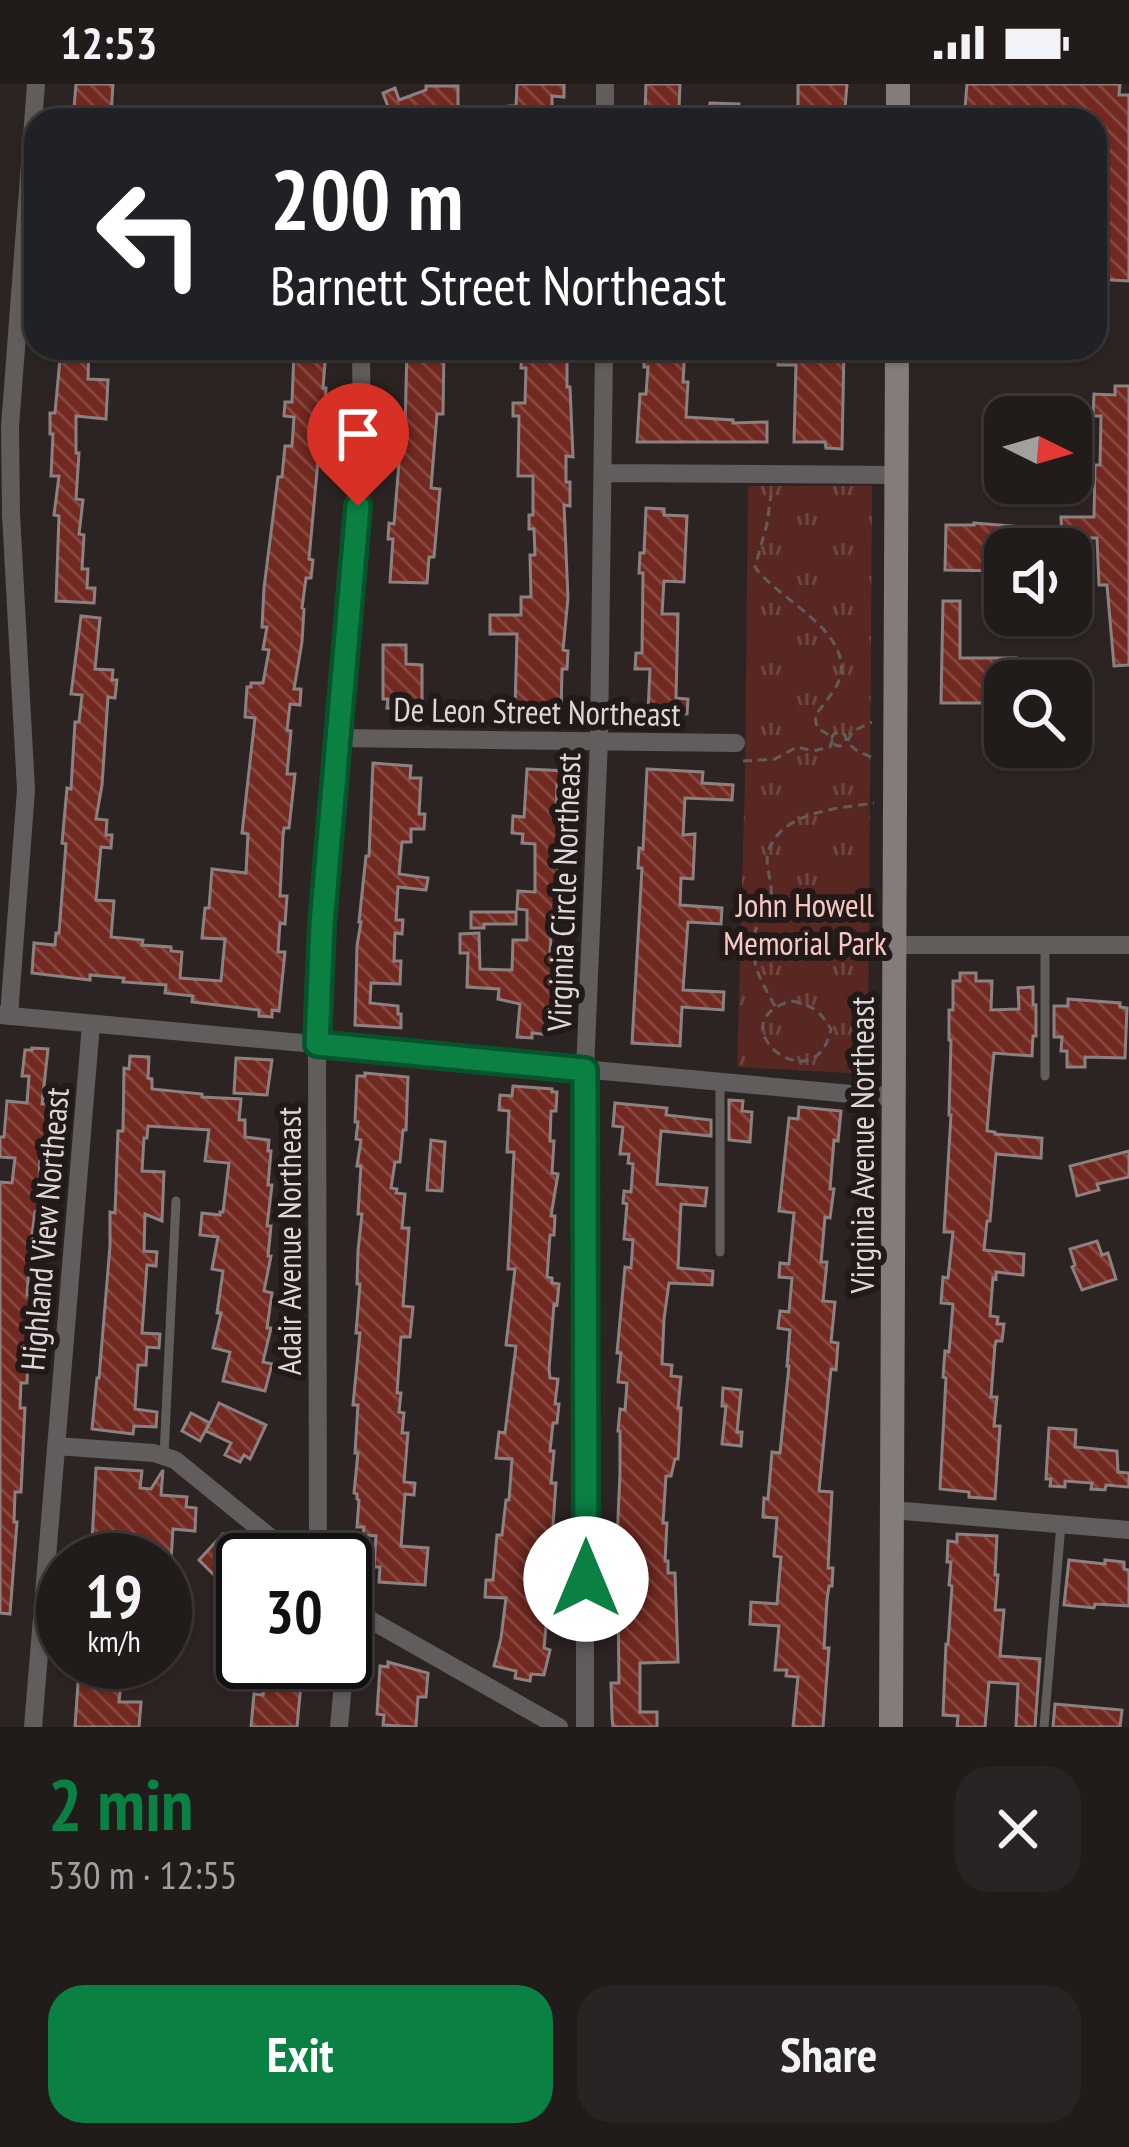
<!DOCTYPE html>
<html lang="en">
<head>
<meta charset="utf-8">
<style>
  body { margin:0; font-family:"PT Sans Narrow",sans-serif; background:#292423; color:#f1f3f6; height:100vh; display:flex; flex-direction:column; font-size:45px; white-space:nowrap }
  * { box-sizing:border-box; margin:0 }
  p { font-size:39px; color:#a2a1a2 }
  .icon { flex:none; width:66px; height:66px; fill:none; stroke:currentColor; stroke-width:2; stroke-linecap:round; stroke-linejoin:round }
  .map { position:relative; height:1643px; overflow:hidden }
  .side { display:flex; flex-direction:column; background:#211b1a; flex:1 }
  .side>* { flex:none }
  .hud { position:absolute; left:24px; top:24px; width:1083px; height:252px; border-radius:36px; box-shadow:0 3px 9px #0004,0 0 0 3px #3e3939; background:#202124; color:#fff; overflow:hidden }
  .needle { width:78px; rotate:95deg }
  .fabs { position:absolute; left:984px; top:312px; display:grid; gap:24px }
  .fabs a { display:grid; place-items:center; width:108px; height:108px; border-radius:24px; background:#211b1a; box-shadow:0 3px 9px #0004,0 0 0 3px #3e3939; font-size:60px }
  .speed { position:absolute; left:36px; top:1449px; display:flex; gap:24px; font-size:60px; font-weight:700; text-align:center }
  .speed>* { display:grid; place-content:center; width:156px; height:156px; border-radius:50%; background:#211b1a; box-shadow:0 3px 9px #0004,0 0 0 3px #3e3939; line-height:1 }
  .speed small { font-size:30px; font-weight:400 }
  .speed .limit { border:6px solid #111; border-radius:18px; background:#fff; color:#111 }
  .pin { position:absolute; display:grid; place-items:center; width:102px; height:102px; color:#fff; margin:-123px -51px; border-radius:50% 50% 50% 0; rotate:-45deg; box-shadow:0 0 12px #0007 }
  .pin .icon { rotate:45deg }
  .me { position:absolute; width:132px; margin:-66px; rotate:0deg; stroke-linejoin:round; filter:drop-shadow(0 0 9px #0008) }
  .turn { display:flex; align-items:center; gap:42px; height:252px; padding:0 48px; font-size:54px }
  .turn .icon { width:156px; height:156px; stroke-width:2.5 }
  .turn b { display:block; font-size:84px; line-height:102px }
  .round { display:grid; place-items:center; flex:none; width:126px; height:126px; border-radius:36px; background:#292423 }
  .head { display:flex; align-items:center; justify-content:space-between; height:204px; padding:0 48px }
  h1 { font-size:72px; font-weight:700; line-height:90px; color:#0b8043 }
  .action { display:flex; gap:24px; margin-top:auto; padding:24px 48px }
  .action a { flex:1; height:138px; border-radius:36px; background:#0b8043; color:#fff; font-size:48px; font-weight:700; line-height:138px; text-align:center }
  .action a+a { background:#292423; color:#f1f3f6 }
  .status { display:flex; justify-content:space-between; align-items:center; height:84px; padding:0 60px; background:#211b1a; direction:ltr }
  .status svg { height:33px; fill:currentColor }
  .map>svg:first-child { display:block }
  .park { fill:url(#park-tufts) }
  .building { fill:url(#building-back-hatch); stroke:#8c8180; stroke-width:3 }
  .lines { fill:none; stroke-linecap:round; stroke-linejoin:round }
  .path { stroke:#625b5a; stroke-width:3; stroke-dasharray:9 6; stroke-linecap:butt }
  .lane { stroke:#615d5c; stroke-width:9 }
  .street { stroke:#615d5c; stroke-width:18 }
  .secondary { stroke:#837c7b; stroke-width:24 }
  .route-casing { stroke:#07532c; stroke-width:30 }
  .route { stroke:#0b8043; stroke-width:21 }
  .labels { text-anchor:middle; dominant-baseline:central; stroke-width:12; stroke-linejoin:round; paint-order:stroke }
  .street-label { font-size:33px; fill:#ddd8d7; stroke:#221a19 }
  .park-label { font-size:33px; fill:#f7c8c1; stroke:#221a19 }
</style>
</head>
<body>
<div class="status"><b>12:53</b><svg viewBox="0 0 49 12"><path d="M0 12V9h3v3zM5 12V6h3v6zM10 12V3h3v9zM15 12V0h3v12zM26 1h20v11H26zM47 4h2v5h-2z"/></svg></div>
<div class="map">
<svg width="1129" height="1643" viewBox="0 0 1129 1643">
  <defs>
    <pattern id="park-tufts" width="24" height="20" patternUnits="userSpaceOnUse" patternTransform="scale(3)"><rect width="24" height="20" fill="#592721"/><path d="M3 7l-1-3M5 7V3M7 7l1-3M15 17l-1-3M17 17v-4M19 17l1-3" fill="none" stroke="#704640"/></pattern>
    <pattern id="building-back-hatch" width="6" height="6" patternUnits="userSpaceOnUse" patternTransform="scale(3)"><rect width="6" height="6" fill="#722920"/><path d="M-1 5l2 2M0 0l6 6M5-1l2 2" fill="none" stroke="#864740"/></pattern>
  </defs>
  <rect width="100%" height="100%" fill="#2c2423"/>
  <path class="park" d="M748 402H872L868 990 737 983 745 696Z"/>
  <path class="building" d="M76 0H113L111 31 99 30V36H73Z
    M517 0H564V13L552 12V36H509V22H516Z
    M646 0H680L679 24H659V31L645 30Z
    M798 0H847L844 36H798Z
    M967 0H1120L1119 11H1129V197L1095 195V36H964Z
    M426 2H458V36H393L383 9 395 4 399 16 426 6Z
    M710 19 739 20 738 36H709Z
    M61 264H89L88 295 108 296 106 335 76 332V369H79L76 415 83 416 79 450 84 451 82 485H88L87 504H95L94 519 56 517 59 432 54 431 59 392H51L53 350H50V329H55Z
    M301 264 326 266 323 304H326L322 377H318L309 475 313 476 311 494H306L302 524 304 525 302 558 294 605H301L300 621 290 620 287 646 291 647 287 690H295L289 744H284L283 752 280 812H287L285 840 280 839 278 868H285L279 927 272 926V933L259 932V926L192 918 193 912 165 909 166 901 123 898 124 894 90 891V896L32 889 34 859 55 861 56 849H59L66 760 62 759 67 704 71 705 75 638H79L82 611 71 610 81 532 100 534 95 585 113 586 112 596H117L115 614 108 613 102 701 96 735 107 736 106 751H112L111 764 101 763 96 816 114 817 111 853 143 856 142 861 171 863V867L182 868 180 894 221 897 225 855 202 854 205 824H209L212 785 246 789 248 750 242 749 255 634 245 633 247 603H251V599H263L269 566 263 565 267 543H262L264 504 278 393H282L285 362H292L294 333 284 332 285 318H292L294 268 300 269Z
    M407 264H444L443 330H437L431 404 440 405 434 473H429L427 499 390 498 393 455H388L389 439 394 440 401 354 402 344 405 345Z
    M522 264H567V303H570L573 373 566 372V398H570V422L564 421 568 514 563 566 568 567 567 585H562L561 630H548V626H515L517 550H490V531H521V513H531L530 471H535L534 445H529V431H533V392H518L519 332H513V319H525L526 284H521Z
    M639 264H685L683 298H688L686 333 733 336V339L767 338V358H637L640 310H646L648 283H644V278L638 277Z
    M797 264H844L842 365 826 364 825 358H794L796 281H778V266Z
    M1115 302H1129V581L1114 582 1107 501H1099L1097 454H1062L1061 433H1094L1095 381H1100L1101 332H1093L1094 310 1115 311Z
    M646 424 664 425V431L687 432 684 498 664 497 662 530H678L676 614 688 615 687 630 648 628 650 585H635L636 569H642L643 489H639L640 469H644Z
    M974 439 1023 443V465H1005V487L945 486 946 441H974Z
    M943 517H960V574H1016V591H1005V619H941Z
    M383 561H406V580L422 581V625L387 624 388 615H383Z
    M373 679 411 682 410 694H421L419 730H425L424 745H411V758H402L399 790 428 794 426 806 398 803 396 836H403L402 850 395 849 394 877H401L400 900 371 899 370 919 398 922V930H401V944L355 941 357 862 361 838H359L366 772H369Z
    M527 685 567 687 566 702 557 701 556 735H564L563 752 558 751V815H562L561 832H553L552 838 550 868H557L552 948 550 951 532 949V954L517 953 520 920 498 915 499 905 467 903 468 869H460V850L479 849 480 885 512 886 513 856H527V826L517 825 518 807 535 808V760L522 759 523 750 512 749 513 732 524 733Z
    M647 685 703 688 702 699 733 701 732 716 685 714 683 751 695 750 693 795 681 794 680 821 722 824 721 840 688 838 683 906 724 908 723 926 682 923 680 962 632 959 642 784H638L639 764 643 765Z
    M471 828H516V840H484V844H471Z
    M960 889H976V897H992L991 926 1019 925 1018 904 1033 903V921H1036V952H1033L1032 972 994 969 991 998 987 1047 995 1048V1050L1042 1054 1041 1074 996 1070 990 1137H987L984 1166 1024 1170 1023 1191 996 1188V1195L993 1194 990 1232 998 1233 997 1240H1004L1002 1257H996L995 1261 991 1313H997L994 1342H1000L995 1415 969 1413V1408L940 1405 946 1294 943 1293 945 1267 949 1268 953 1220 941 1219 943 1193 948 1194 953 1148H944L951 1031H949L951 956H949V926H953V897H960Z
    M1068 915 1120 919V923L1127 924 1125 974 1085 973V983H1067V967H1061L1062 953H1054V922H1068Z
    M32 964 48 965 42 1020H51L47 1078 40 1077 39 1094 38 1109 45 1110 44 1129 35 1128 30 1165 27 1211H35L33 1239H29L27 1299H21L20 1324H25L21 1408H15L14 1438H17L10 1530 0 1529V1098L12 1099 15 1074 0 1073V1053H4L7 1017 27 1019 29 992H22L25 966H32Z
    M130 972 149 973 148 994 152 995V1005L202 1010V1013L241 1015 239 1036H245V1053L269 1056 268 1067H271L268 1101H272L267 1142H271L268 1172H271L264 1207 272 1209 267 1244H271L263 1278 272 1280 265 1307 223 1297 230 1268 213 1264 221 1229H217L223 1187 212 1185 218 1153 200 1151 202 1129 220 1131V1128H223L229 1079 205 1077 209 1046 148 1042 147 1054H144L142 1087 164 1088 162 1137 145 1130 144 1167 157 1168 156 1182 147 1181 142 1249 160 1250 159 1264 147 1263 146 1281H138L135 1325 157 1328 156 1343 134 1342 133 1350 92 1345 97 1294H99L110 1162V1128L115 1129 118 1047H123L124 984 129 985Z
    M236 974 272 976 267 1011 234 1009Z
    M365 989 408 993 406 1046H403L400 1078H395L391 1104 397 1105 396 1109 405 1110 402 1144H409L403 1222 413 1223 410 1253H401L397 1309H401L399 1328 404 1329 402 1349H408L404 1398 415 1399 414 1411 405 1410 401 1462 428 1464 425 1501 379 1498 380 1483H374L376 1452 363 1451 364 1443H357L359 1416 357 1415V1410L354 1409 358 1369H355L358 1321H353L360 1249H356L360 1200H357L358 1167 362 1130H358L361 1082H357L361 1056 356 1055 358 1038H355L357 992H365Z
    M513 1002 552 1005V1008H557L556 1027H551L550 1057H554L552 1089 558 1090 551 1132H555L554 1151H550L547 1193 552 1194V1199L559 1200 557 1221 554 1220 549 1285 550 1294 558 1295 555 1320H559L557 1339H553L550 1367H554L551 1399H556L552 1455 556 1456 552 1511H549L544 1564 550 1566 544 1591 531 1590 530 1597 515 1594 516 1587 494 1582 501 1554 506 1514 485 1513 486 1496H493L497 1451H502L506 1416H509L512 1375 496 1374 499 1348 505 1349 516 1262 506 1261 515 1185H508L514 1068H507L509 1027 499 1026 500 1011 512 1012Z
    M729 1016 743 1017 742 1027 752 1028 750 1058 729 1056Z
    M615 1019 667 1024 666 1031 711 1036V1052L661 1047 657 1100 707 1104 705 1122 681 1120 678 1184 713 1187 712 1201 669 1199 664 1235 662 1280 672 1281 671 1292 681 1293 678 1324H681L678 1375H675L671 1392H666L663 1439H667L665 1477H668V1489H675L678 1578 640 1579V1628H657V1643H613L612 1633 611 1599H619L618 1513 621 1457 617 1456 620 1389V1347H618L620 1325 625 1326 627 1299 618 1298 621 1269H617L625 1183 631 1184 633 1156 624 1155 627 1120 623 1119 624 1107 631 1108 633 1080 628 1079 629 1070H620L623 1043 613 1042Z
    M799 1023 841 1027 838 1057 834 1056 830 1105H834L830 1134 825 1133 821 1178H827L823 1217 835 1218 831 1258 838 1259 836 1286 831 1285 819 1407 832 1408 828 1484H833L832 1502H829L827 1516 824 1564H829L823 1643H793L798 1593 786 1592 787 1586H775L779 1542 750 1540 751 1518 777 1520 781 1473 774 1472 777 1434 763 1433 764 1414 768 1415 772 1368 780 1369 789 1282H787L790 1246 778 1244 780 1227 789 1228 792 1194 779 1193 780 1179 789 1180 794 1129 779 1127 789 1034 798 1035Z
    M431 1056 445 1058 442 1107 427 1106Z
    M1129 1067V1093L1097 1100 1099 1106 1077 1112 1070 1082Z
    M1097 1157 1102 1171 1108 1169 1116 1195 1082 1206 1072 1183 1075 1181 1070 1165Z
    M723 1304 741 1306 737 1348H742L741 1362 722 1360 726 1322H722Z
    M219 1319 266 1341 250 1375 244 1371 240 1378 225 1371 231 1359 206 1347 209 1340 200 1357 182 1347 191 1329 210 1339Z
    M1049 1344 1076 1346 1075 1363 1117 1367 1118 1388 1129 1389V1403L1106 1401 1105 1406 1091 1405 1092 1399 1065 1397V1403L1050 1402 1051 1395H1046Z
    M96 1384 142 1387 140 1404 151 1405 163 1386 161 1411 187 1413 186 1423 196 1424 195 1447 173 1445 171 1476H91Z
    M223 1450 245 1469 223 1493 218 1488 215 1492 199 1476Z
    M957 1450 997 1452 995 1491H998L995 1526H1004L1000 1572 1040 1575 1035 1643H1016L1018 1600 989 1598 985 1643H957L958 1632 943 1631 946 1560H948L952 1502 949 1501 951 1478H947L948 1457 957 1458Z
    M1069 1476 1105 1480V1476L1124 1478V1485L1129 1486V1522L1095 1520 1094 1524 1064 1521Z
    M86 1578 123 1579 119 1618H141L139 1643H75L79 1585 86 1586Z
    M267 1578H303L297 1643H251L254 1610 263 1611Z
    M388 1578 428 1589 426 1613H418L416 1643 383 1641 384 1631 377 1630 380 1582 388 1583Z
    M1055 1620 1122 1626 1120 1643H1053Z"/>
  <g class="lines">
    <path class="path" d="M832 655a7 7 0 1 1 14 0a7 7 0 1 1-14 0Z
      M871 673 857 667 847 658 853 647 872 638
      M743 677 775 675 797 663 813 667 830 663 832 657 829 651 817 644 815 632C822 622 831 612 837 601 861 550 777 516 755 483L767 440 771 411
      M792 917C812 921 820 927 831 945 815 1023 714 937 792 917Z
      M775 922C760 896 746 871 757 842 760 833 767 825 770 816 775 800 764 785 768 769 779 727 841 724 874 719"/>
    <path class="lane" d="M1045 861V992
      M720 998V1168
      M164 1372 176 1117
      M1044 1643 1061 1440"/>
    <path class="street" d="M605 36V0
      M603 389 897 391
      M338 654 736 659
      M895 861H1129
      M0 931 862 1011 894 1012
      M9 932 26 706 11 430 10 343 36 0
      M56 1362 154 1369 175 1376 298 1476
      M892 1426 1129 1446
      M318 1476 317 960 322 840 362 375 361 264
      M345 1516 367 1534 559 1643
      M345 1573 351 1536 356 1525
      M33 1643 91 940
      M339 1643 345 1578
      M585 1643V986L599 657 604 264"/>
    <path class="secondary" d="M898 36V0
      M891 1643 897 264"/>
  </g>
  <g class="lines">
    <defs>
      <path id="route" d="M358 422 322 840 317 960 585 986 586 1495"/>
    </defs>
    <use href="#route" class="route-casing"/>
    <use href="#route" class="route"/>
  </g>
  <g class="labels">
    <g class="street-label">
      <text transform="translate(537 627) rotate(1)">De Leon Street Northeast</text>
      <text transform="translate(563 808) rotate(-88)">Virginia Circle Northeast</text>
      <text transform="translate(861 1061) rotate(-90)">Virginia Avenue Northeast</text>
      <text transform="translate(44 1145) rotate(-85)">Highland View Northeast</text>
      <text transform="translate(288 1157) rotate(-90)">Adair Avenue Northeast</text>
    </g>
    <g class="park-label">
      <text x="805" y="820">John Howell<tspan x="805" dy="38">Memorial Park</tspan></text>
    </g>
  </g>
</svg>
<div class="fabs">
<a><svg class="needle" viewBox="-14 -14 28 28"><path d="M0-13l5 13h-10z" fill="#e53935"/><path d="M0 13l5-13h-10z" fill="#a2a1a2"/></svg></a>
<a><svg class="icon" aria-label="sound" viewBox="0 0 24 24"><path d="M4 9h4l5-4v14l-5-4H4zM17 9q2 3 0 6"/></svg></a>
<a><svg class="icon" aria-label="search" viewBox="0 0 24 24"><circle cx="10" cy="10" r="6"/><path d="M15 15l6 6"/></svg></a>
</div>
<div class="speed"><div>19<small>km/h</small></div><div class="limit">30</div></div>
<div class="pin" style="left:358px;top:422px;background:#d93025"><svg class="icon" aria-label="arrive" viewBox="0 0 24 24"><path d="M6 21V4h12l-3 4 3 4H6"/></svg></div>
<svg class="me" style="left:586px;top:1495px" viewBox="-20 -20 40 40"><circle r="19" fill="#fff"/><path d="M0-13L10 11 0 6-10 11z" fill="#0b8043"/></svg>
<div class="hud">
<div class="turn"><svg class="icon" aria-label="left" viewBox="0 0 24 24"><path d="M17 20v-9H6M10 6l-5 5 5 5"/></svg><div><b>200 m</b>Barnett Street Northeast</div></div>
</div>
</div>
<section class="side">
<div class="head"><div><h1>2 min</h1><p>530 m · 12:55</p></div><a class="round"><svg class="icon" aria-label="close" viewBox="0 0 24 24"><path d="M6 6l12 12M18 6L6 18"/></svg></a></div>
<div class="action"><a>Exit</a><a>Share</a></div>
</section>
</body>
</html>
